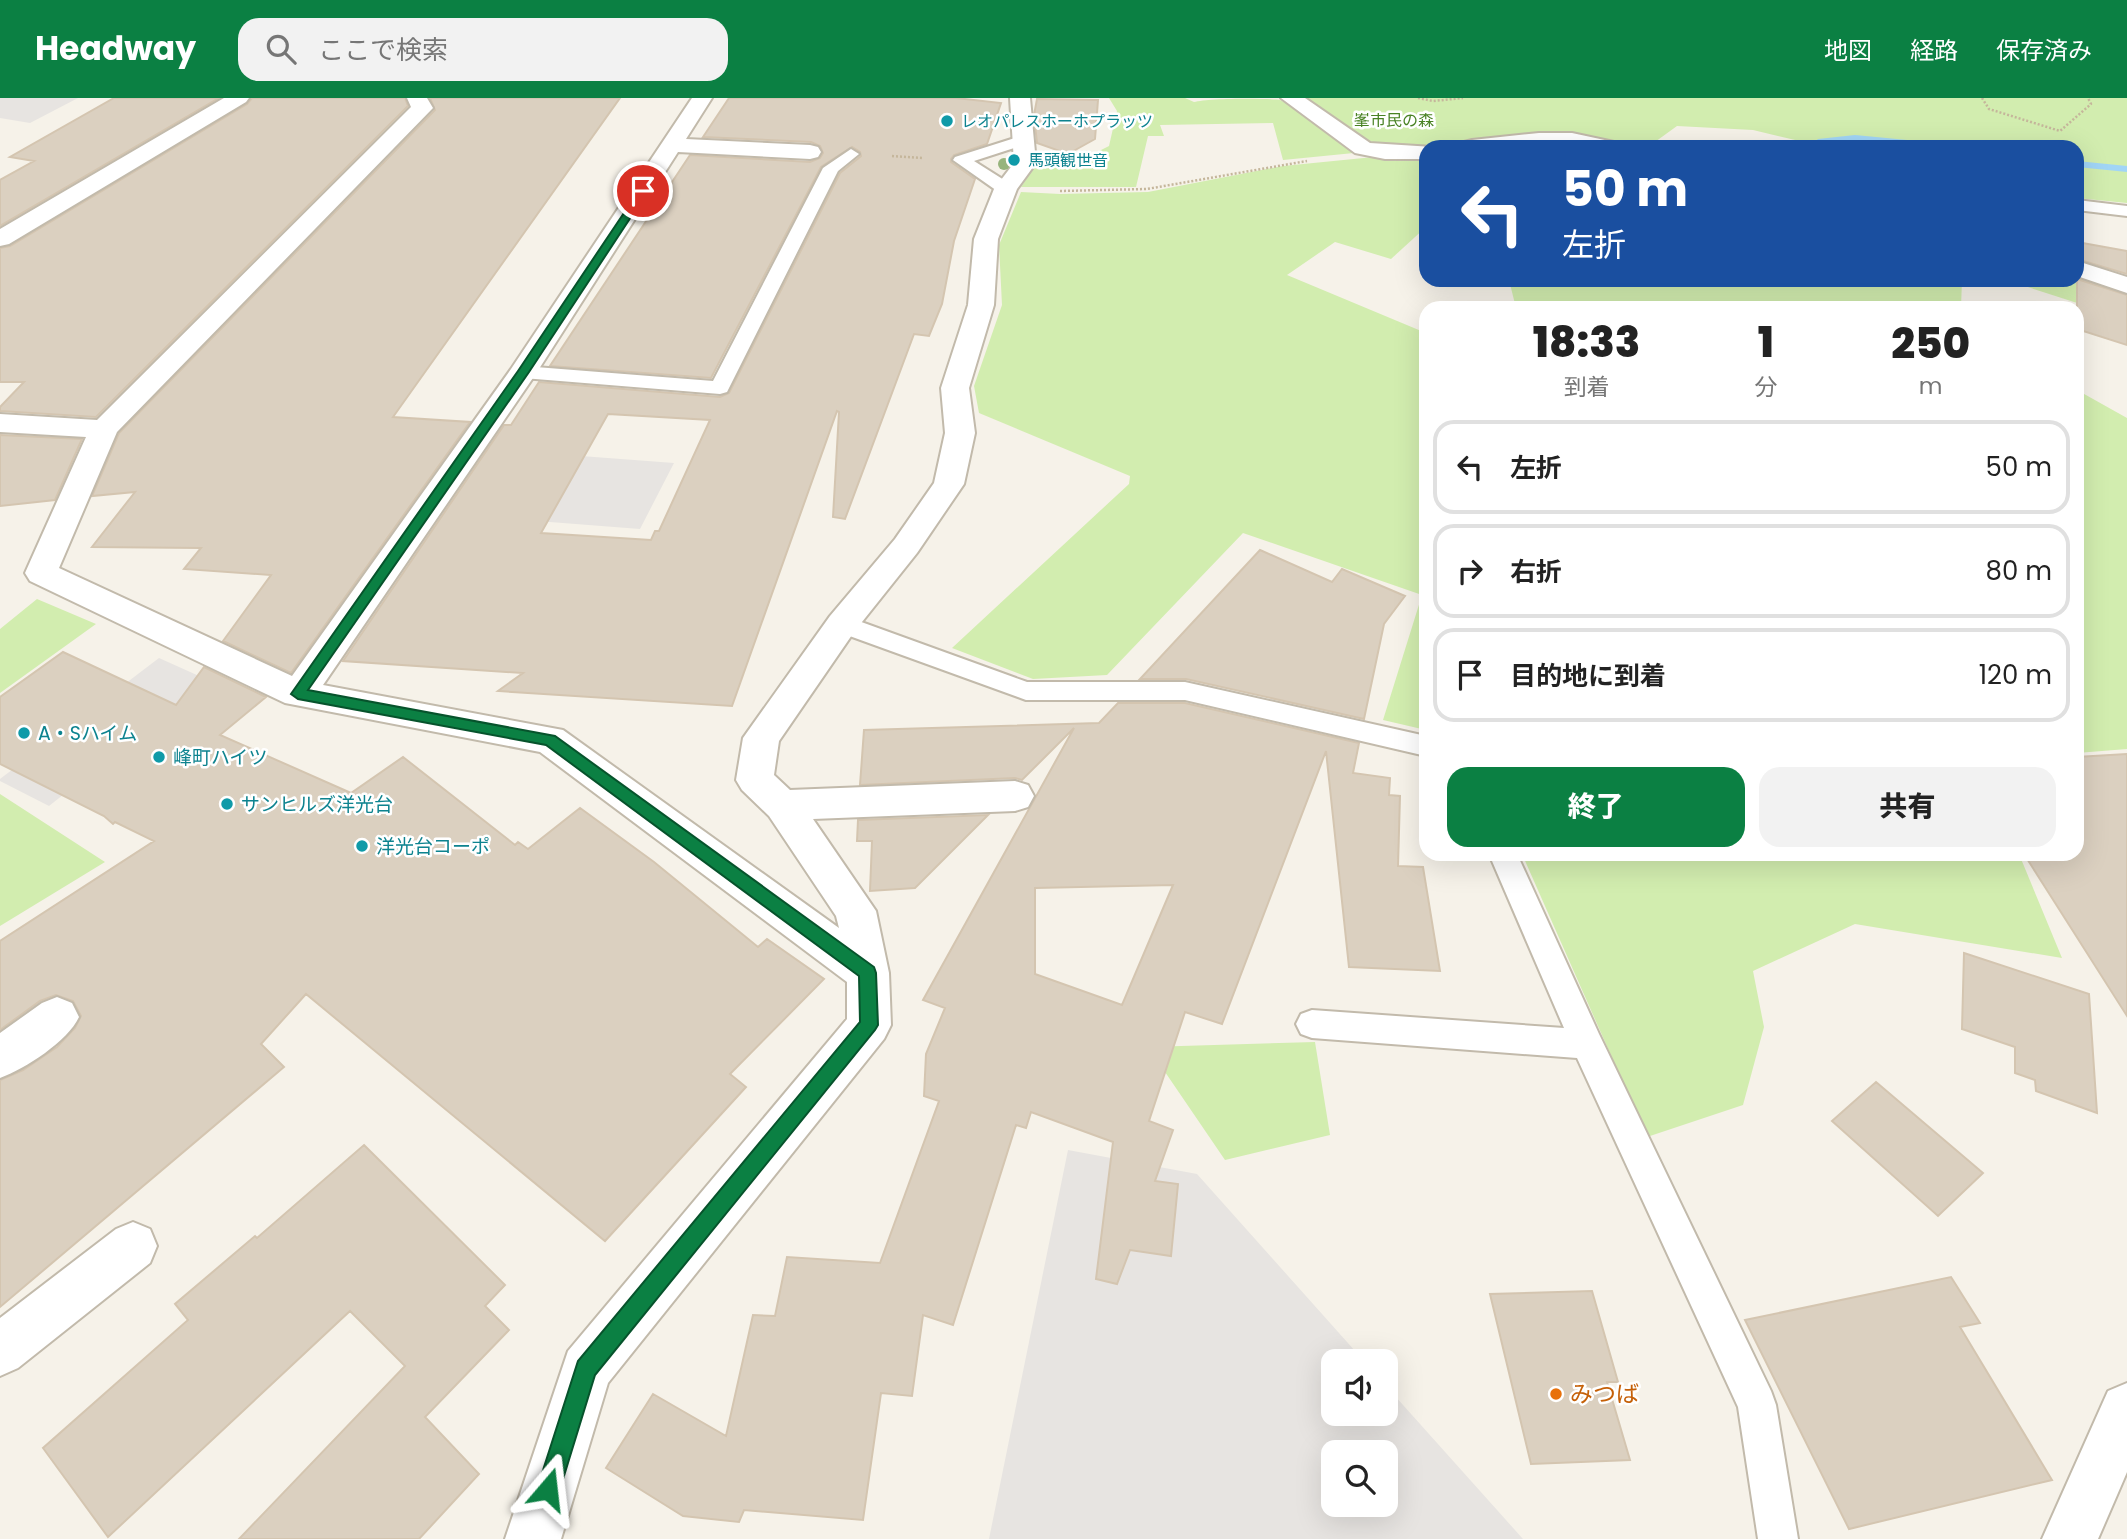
<!DOCTYPE html>
<html lang="ja">
<head>
<meta charset="utf-8">
<style>
  body { margin:0; font-family:Poppins,"Noto Sans JP",sans-serif; background:#f2f2f2; color:#222; height:100vh; display:flex; flex-direction:column; font-size:26px; white-space:nowrap }
  * { box-sizing:border-box; margin:0 }
  p { font-size:23px; color:#767676 }
  .icon { flex:none; width:38px; height:38px; fill:none; stroke:currentColor; stroke-width:2; stroke-linecap:round; stroke-linejoin:round }
  .map { position:relative; flex:1; overflow:hidden }
  .drawer { position:absolute; left:1419px; top:203px; width:665px; height:560px; display:flex; flex-direction:column; background:#fff; border-radius:21px; box-shadow:0 7px 28px #0002 }
  .drawer>* { flex:none }
  .top-card { position:absolute; left:1419px; top:42px; width:665px; height:147px; border-radius:21px; box-shadow:0 7px 28px #0002; background:#1a4fa0; color:#fff; overflow:hidden }
  .fabs { position:absolute; left:1321px; top:1251px; display:grid; gap:14px }
  .fabs a { display:grid; place-items:center; width:77px; height:77px; border-radius:14px; background:#fff; box-shadow:0 7px 28px #0002; font-size:35px }
  .pin { position:absolute; display:grid; place-items:center; width:60px; height:60px; color:#fff; margin:-30px; border:4px solid #fff; border-radius:50%; box-shadow:0 2px 7px #0007 }
  .me { position:absolute; width:77px; margin:-38px; rotate:17deg; stroke-linejoin:round; filter:drop-shadow(0 0 5px #0008) }
  .turn { display:flex; align-items:center; gap:24px; height:147px; padding:0 28px; font-size:32px }
  .turn .icon { width:91px; height:91px; stroke-width:2.5 }
  .turn b { display:block; font-size:49px; line-height:60px }
  .eta { display:flex; justify-content:space-evenly; align-items:center; height:119px; text-align:center }
  .eta b { font-size:42px; font-weight:800; line-height:49px }
  .primary-button { display:flex; gap:14px; margin-top:auto; padding:14px 28px }
  .primary-button a { flex:1; height:80px; border-radius:21px; background:#0b8043; color:#fff; font-size:28px; font-weight:800; line-height:80px; text-align:center }
  .primary-button a+a { background:#f2f2f2; color:#222 }
  ul { padding:0; list-style:none }
  li { display:flex; align-items:center; gap:21px; height:94px; margin:0 14px 10px; padding:0 14px; border:4px solid #e0e0e0; border-radius:21px }
  li div { flex:1 }
  li b { display:block; font-size:26px }
  li em { font-style:normal }
  header { display:flex; align-items:center; gap:42px; box-sizing:border-box; height:98px; padding:0 35px; background:#0b8043; color:#fff }
  header strong { font-size:33px }
  nav { display:flex; gap:38px; margin-inline-start:auto; font-size:24px }
  .search { width:490px; height:63px; background:#f2f2f2; display:flex; align-items:center; gap:18px; box-sizing:border-box; padding:0 24px; border-radius:21px; color:#767676; font-size:26px }
  .map>svg:first-child { display:block }
  .green { fill:#d2edaf }
  .parking { fill:#e7e4e1; fill-rule:evenodd }
  .lines { fill:none; stroke-linecap:round; stroke-linejoin:round }
  .stream { fill:#a1d5f6; fill-rule:evenodd }
  .building { fill:#dbd0c0; stroke:#d4c5b0; stroke-width:2; fill-rule:evenodd }
  .lane-casing { stroke:#c2baab; stroke-width:4 }
  .street-casing { stroke:#c2baab; stroke-width:4 }
  .path { stroke:#c5b69b; stroke-width:2.5; stroke-dasharray:2 2; stroke-linecap:butt }
  .lane { fill:#fff; fill-rule:evenodd }
  .street { fill:#fff; fill-rule:evenodd }
  .tree { fill:#97b47d }
  .route { fill:#0b8043; stroke:#07532c; stroke-width:2 }
  .culture-dot { fill:#0f9aa8; stroke:#fff; stroke-width:2.5 }
  .food-dot { fill:#e8710a; stroke:#fff; stroke-width:2.5 }
  .labels { text-anchor:middle; dominant-baseline:central; stroke-width:5; stroke-linejoin:round; paint-order:stroke }
  .far-park-label { font-size:16px; fill:#498224; stroke:#fff }
  .far-culture-label { font-size:16px; fill:#0d838f; stroke:#fff; text-anchor:start }
  .culture-label { font-size:19px; fill:#0d838f; stroke:#fff; text-anchor:start }
  .near-food-label { font-size:23px; fill:#c56008; stroke:#fff; text-anchor:start }
</style>
</head>
<body>
<header>
<strong>Headway</strong>
<div class="search"><svg class="icon" aria-label="search" viewBox="0 0 24 24"><circle cx="10" cy="10" r="6"/><path d="M15 15l6 6"/></svg>ここで検索</div>
<nav><a>地図</a><a>経路</a><a>保存済み</a></nav>
</header>
<div class="map">
<svg width="2127" height="1441" viewBox="0 0 2127 1441">
  <rect width="100%" height="100%" fill="#f6f2e9"/>
  <path class="green" d="M1109 0H1185L1194 4C1208 0 1268 0 1280 2 1310 17 1334 41 1364 54L1283 62 1273 25 1160 27 1164 38H1148L1136 89H1021L1031 74 1035 53 1089 58 1109 48 1117 13Z
    M1298 0H2127V105L2077 100V49H1825L1753 32 1677 28 1648 49H1614L1542 36 1398 51 1367 46Z
    M1394 57H1426V129L1391 161 1335 144 1287 177 1426 235V632L1383 622 1422 497 1243 435 1107 577 1033 581 952 550 1129 386 1130 378 979 315 974 288 1002 207 999 147 1021 94 1060 96 1148 94 1283 68Z
    M2077 176 2127 193V221L2006 182H2077Z
    M1516 182H1962L1961 210H1516L1510 186Z
    M2077 292 2127 320V651L2077 655Z
    M37 501 96 526 0 595V531Z
    M0 696 105 764 0 828Z
    M1522 756H2019L2062 860 1855 826 1753 873 1764 929 1743 1007 1647 1039Z
    M1315 944 1330 1037 1225 1062 1148 949Z"/>
  <path class="parking" d="M0 0H78L30 25 0 20Z
    M502 352 674 365 640 431 459 417Z
    M159 560 208 582 49 708 0 683V681Z
    M1068 1052 1197 1076 1364 1263 1334 1264V1316H1386V1288L1523 1441H989ZM1334 1354H1386V1407H1334Z"/>
  <g class="lines">
    <path class="stream" d="M1855 37 1949 46 1955 49H1915L1855 43 1809 49 1818 41Z
      M2077 63 2127 68V74L2077 69Z"/>
  </g>
  <path class="building" d="M114 0H219L0 128V82L34 63 10 59Z
    M252 0H405L408 8 96 319 0 313V309L24 284H0V150L10 148 247 6Z
    M430 0H620L393 319 470 324 291 575 223 543 271 477 184 471 201 450 92 449 135 394 92 398 119 335 435 12Z
    M729 0H956L1001 5 987 46 954 57 951 61V64L975 81 954 143 942 206 929 238 914 236 845 421 833 419 839 314 837 313 732 608 498 593 523 575 343 563 504 327H511L539 284 720 299 729 295 840 75 861 58 860 54 852 49 821 69 711 280 550 268 690 57 810 64 820 60 823 55 820 48 811 44 703 39ZM608 316 710 322 659 433H655L651 442 541 435Z
    M1037 1 1098 2 1095 41 1068 56 1037 45 1034 17Z
    M2077 144 2127 153V176L2077 161Z
    M2077 181 2127 197V247L2077 231Z
    M0 337 82 341 55 402 0 408Z
    M1260 452 1332 484 1342 471 1405 498 1384 526 1364 621 1186 581H1140Z
    M63 554 176 607 204 569 266 599 220 637 351 695 403 659 515 747 518 744 528 751 580 710 654 764 758 849 767 841 824 881 730 976 746 989 605 1143 306 896 261 946 284 969 0 1209V982L23 972 57 949 75 930 81 918 73 903 56 897 40 903 0 932V843L154 743 115 724 113 726 104 718 0 666V599Z
    M1118 605H1185L1359 645 1353 675 1390 680 1389 697 1400 698 1398 768 1423 769 1440 873 1349 869 1326 653 1222 926 1185 914 1149 1023 1173 1032 1155 1083 1178 1086 1171 1158 1130 1152 1117 1186 1096 1181 1113 1044 1031 1014 1026 1030 1016 1027 953 1227 923 1217 912 1298 881 1295 863 1422 744 1412 739 1424 683 1418 606 1370 653 1296 726 1338 753 1217 775 1218 787 1159 880 1165 939 1003 924 998 926 956 945 910 923 902 1074 630 1022 682 1015 680 860 687 864 632 1099 625ZM1173 787 1122 907 1035 876V790Z
    M2127 656V918L2024 756H2077V659Z
    M988 717 915 790 870 793 872 743H857L858 722Z
    M1964 855 2089 896 2097 1015 2036 993 2035 982 2015 975V949L1962 931Z
    M1876 984 1983 1075 1938 1118 1832 1023Z
    M364 1047 505 1187 485 1208 509 1232 425 1319 479 1376 419 1441H239L405 1268 350 1213 108 1439 43 1350 188 1222 175 1206 255 1138 257 1140Z
    M1951 1179 1980 1225 1960 1229 2052 1382 1849 1431 1745 1222Z
    M1592 1193 1618 1284H1607L1630 1362 1531 1366 1490 1196Z"/>
  <g class="lines">
    <defs>
      <path id="lane" d="M1024 37 1032 42 1030 45 974 63 1012 87 1014 91 1012 95H1000L953 62 955 59Z
        M851 51 859 56 838 73 727 294 720 296 523 280 516 278 513 274 516 270 523 268 713 283 823 70Z
        M2077 102 2127 108V118L2077 112Z
        M842 517 1027 584H1185L1426 638V658L1185 602H1026L833 532 830 526 833 520Z
        M1489 756H1517L1599 936 1771 1293 1776 1307 1798 1441H1758L1738 1309 1577 960 1312 940 1301 936 1296 926 1301 916 1312 912 1564 930Z"/>
      <path id="street" d="M224 0H249L246 4 9 146 0 148V131Z
        M407 0H427L433 10 117 334 59 470 292 578 511 271 692 0H712L686 41 810 47 818 49 821 54 818 59 810 61 678 54 537 274 323 587 563 632 839 830 836 818 769 718 742 692 736 682 743 640 830 518 895 441 934 385 945 335 941 290 968 207 974 141 994 91 1014 65 1010 0H1030L1036 65 1017 91 998 141 994 207 969 290 975 335 964 386 917 455 854 534 779 643 774 677 790 692 1015 683 1028 687 1034 698 1028 709 1015 713 813 721 876 813 889 875 891 927 884 941 608 1285 561 1441H505L568 1253 847 921V884L540 654 285 605 30 483 25 475 86 339 0 334V316L97 322 411 9Z
        M1281 0H1305L1370 45 1433 49H1426V61H1385L1355 55Z
        M1539 35H1572L1614 44 1617 49H1461L1464 44 1472 42Z
        M2077 163 2127 179V195L2077 178Z
        M57 899 72 905 79 919C68 943 25 971 0 980V935L42 905Z
        M133 1124 150 1131 157 1148 150 1165 18 1270 0 1278V1220L116 1131Z
        M2127 1285V1374L2098 1441H2042L2108 1293Z"/>
    </defs>
    <use href="#lane" class="lane-casing"/>
    <use href="#street" class="street-casing"/>
    <path class="path" d="M1418 0 1433 3 1463 0
      M1982 0 1989 11 2060 33 2091 6 2088 0
      M892 58 922 60
      M1060 93 1147 91 1307 63"/>
    <use href="#lane" class="lane"/>
    <use href="#street" class="street"/>
  </g>
  <circle class="tree" cx="1004" cy="66" r="6"/>
  <path class="route" d="M643 90 648 93 529 274 308 592 555 638 874 869 876 875 878 927 875 932 595 1277 560 1391 556 1399 548 1403 540 1399 537 1391 578 1263 860 924 859 878 546 647 298 601 291 596 518 273 640 91Z"/>
  <g class="culture-dot">
    <circle cx="947" cy="23" r="7"/>
    <circle cx="1014" cy="62" r="7"/>
    <circle cx="24" cy="635" r="7"/>
    <circle cx="159" cy="659" r="7"/>
    <circle cx="227" cy="706" r="7"/>
    <circle cx="362" cy="748" r="7"/>
  </g>
  <circle class="food-dot" cx="1556" cy="1296" r="7"/>
  <g class="labels">
    <g class="far-park-label">
      <text x="1394" y="22">峯市民の森</text>
    </g>
    <g class="far-culture-label">
      <text x="961" y="23">レオパレスホーホプラッツ</text>
      <text x="1028" y="62">馬頭観世音</text>
    </g>
    <g class="culture-label">
      <text x="38" y="635">A・Sハイム</text>
      <text x="173" y="659">峰町ハイツ</text>
      <text x="241" y="706">サンヒルズ洋光台</text>
      <text x="376" y="748">洋光台コーポ</text>
    </g>
    <g class="near-food-label">
      <text x="1570" y="1296">みつば</text>
    </g>
  </g>
</svg>
<div class="fabs">
<a><svg class="icon" aria-label="sound" viewBox="0 0 24 24"><path d="M4 9h4l5-4v14l-5-4H4zM17 9q2 3 0 6"/></svg></a>
<a><svg class="icon" aria-label="search" viewBox="0 0 24 24"><circle cx="10" cy="10" r="6"/><path d="M15 15l6 6"/></svg></a>
</div>
<div class="pin" style="left:643px;top:93px;background:#d93025"><svg class="icon" aria-label="arrive" viewBox="0 0 24 24"><path d="M6 21V4h12l-3 4 3 4H6"/></svg></div>
<svg class="me" style="left:548px;top:1391px" viewBox="-20 -20 40 40"><path d="M0-17L14 15 0 8-14 15z" fill="#0b8043" stroke="#fff" stroke-width="4"/></svg>
<div class="top-card">
<div class="turn"><svg class="icon" aria-label="left" viewBox="0 0 24 24"><path d="M17 20v-9H6M10 6l-5 5 5 5"/></svg><div><b>50 m</b>左折</div></div>
</div>
<section class="drawer">
<div class="eta">
<div><b>18:33</b><p>到着</p></div>
<div><b>1</b><p>分</p></div>
<div><b>250</b><p>m</p></div>
</div>
<ul>
<li><svg class="icon" aria-label="left" viewBox="0 0 24 24"><path d="M17 20v-9H6M10 6l-5 5 5 5"/></svg><div><b>左折</b></div><em>50 m</em></li>
<li><svg class="icon" aria-label="right" viewBox="0 0 24 24"><path d="M7 20v-9h11M14 6l5 5-5 5"/></svg><div><b>右折</b></div><em>80 m</em></li>
<li><svg class="icon" aria-label="arrive" viewBox="0 0 24 24"><path d="M6 21V4h12l-3 4 3 4H6"/></svg><div><b>目的地に到着</b></div><em>120 m</em></li>
</ul>
<div class="primary-button"><a>終了</a><a>共有</a></div>
</section>
</div>
</body>
</html>
